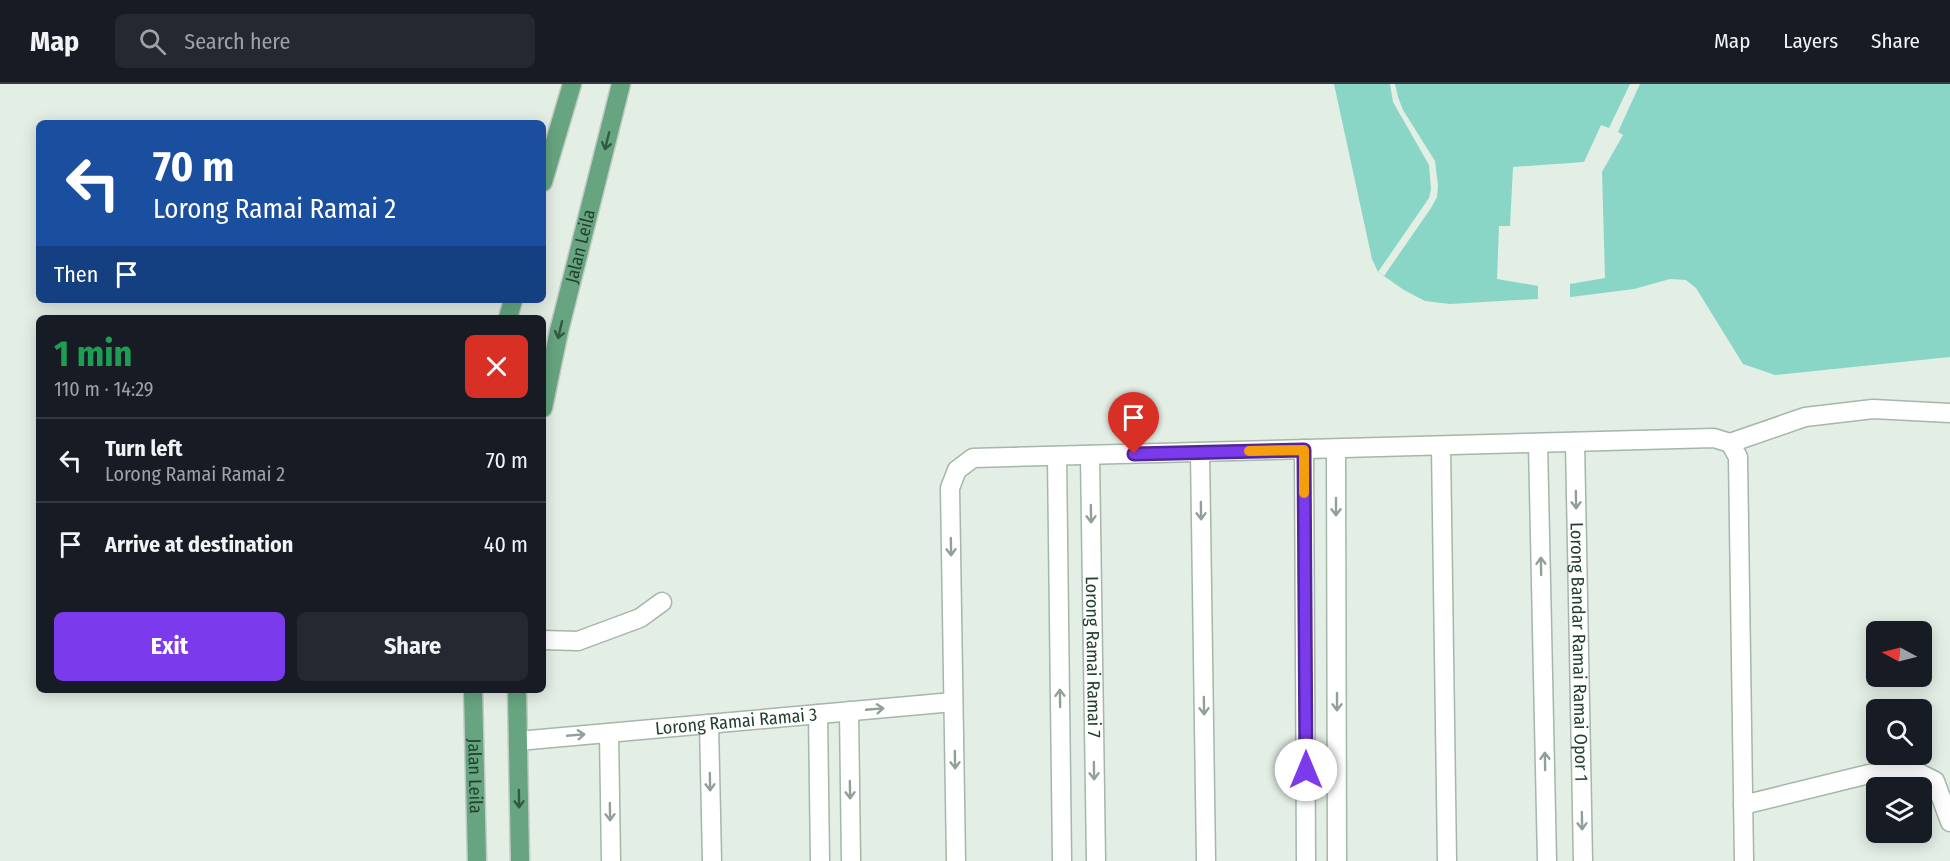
<!DOCTYPE html>
<html lang="en">
<head>
<meta charset="utf-8">
<style>
  body { margin:0; font-family:"Fira Sans Condensed",sans-serif; background:#242831; color:#f1f3f6; height:100vh; display:flex; flex-direction:column; font-size:22px; white-space:nowrap }
  * { box-sizing:border-box; margin:0 }
  p { font-size:20px; color:#9ea1a6 }
  .icon { flex:none; width:33px; height:33px; fill:none; stroke:currentColor; stroke-width:2; stroke-linecap:round; stroke-linejoin:round }
  .map { position:relative; flex:1; overflow:hidden }
  .drawer { position:absolute; left:36px; top:231px; width:510px; height:378px; display:flex; flex-direction:column; background:#171b24; border-radius:9px; box-shadow:0 3px 15px #0003 }
  .drawer>* { flex:none }
  .banner { position:absolute; left:36px; top:36px; width:510px; height:183px; border-radius:9px; box-shadow:0 3px 15px #0003; background:#1a4fa0; color:#fff; overflow:hidden }
  .needle { width:39px; rotate:277deg }
  .controls { position:absolute; left:1866px; top:537px; display:grid; gap:12px }
  .controls a { display:grid; place-items:center; width:66px; height:66px; border-radius:9px; background:#171b24; box-shadow:0 3px 15px #0003; font-size:30px }
  .pin { position:absolute; display:grid; place-items:center; width:51px; height:51px; color:#fff; margin:-62px -26px; border-radius:50% 50% 50% 0; rotate:-45deg; box-shadow:0 0 6px #0007 }
  .pin .icon { rotate:45deg }
  .me { position:absolute; width:66px; margin:-33px; rotate:0deg; stroke-linejoin:round; filter:drop-shadow(0 0 4px #0008) }
  .turn { display:flex; align-items:center; gap:21px; height:126px; padding:0 18px; font-size:27px }
  .turn .icon { width:78px; height:78px; stroke-width:2.5 }
  .turn b { display:block; font-size:42px; line-height:51px }
  .then { display:flex; align-items:center; height:57px; padding:0 18px; background:#0003; gap:12px; font-size:22px }
  .round { display:grid; place-items:center; flex:none; width:63px; height:63px; border-radius:9px; background:#242831 }
  .summary { display:flex; align-items:center; justify-content:space-between; height:102px; padding:0 18px }
  h1 { font-size:36px; font-weight:700; line-height:45px; color:#1e9e55 }
  .cta { display:flex; gap:12px; margin-top:auto; padding:12px 18px }
  .cta a { flex:1; height:69px; border-radius:9px; background:#7c3aed; color:#fff; font-size:24px; font-weight:700; line-height:69px; text-align:center }
  .cta a+a { background:#242831; color:#f1f3f6 }
  ul { padding:0; list-style:none }
  li { display:flex; align-items:center; gap:18px; height:84px; padding:0 18px; border-top:2px solid #363941 }
  li div { flex:1 }
  li b { display:block; font-size:22px }
  li em { font-style:normal }
  header { display:flex; align-items:center; gap:36px; box-sizing:border-box; height:84px; padding:0 30px; background:#171b24; border-bottom:2px solid #363941 }
  header strong { font-size:28px }
  nav { display:flex; gap:33px; margin-inline-start:auto; font-size:21px }
  .search { width:420px; height:54px; background:#242831; display:flex; align-items:center; gap:15px; box-sizing:border-box; padding:0 21px; border-radius:9px; color:#9ea1a6; font-size:22px }
  .map>svg:first-child { display:block }
  .water { fill:#89d5c6 }
  .pier { fill:#e3eee5 }
  .lines { fill:none; stroke-linecap:round; stroke-linejoin:round }
  .minor-casing { stroke:#a5b6aa; stroke-width:21 }
  .major-casing { stroke:#c1cac4; stroke-width:21 }
  .minor { stroke:#fff; stroke-width:18 }
  .major { stroke:#66a57f; stroke-width:18 }
  .oneway { stroke:#335942 }
  .oneway2 { stroke:#90a096 }
  .route-casing { stroke:#51269a; stroke-width:15 }
  .route { stroke:#7c3aed; stroke-width:10 }
  .slow { stroke:#f59e0b; stroke-width:10 }
  .labels { text-anchor:middle; dominant-baseline:central; stroke-width:5; stroke-linejoin:round; paint-order:stroke }
  .street-label { font-size:18px; fill:#22402d; stroke:#f4faf5 }
</style>
</head>
<body>
<header>
<strong>Map</strong>
<div class="search"><svg class="icon" aria-label="search" viewBox="0 0 24 24"><circle cx="10" cy="10" r="6"/><path d="M15 15l6 6"/></svg>Search here</div>
<nav><a>Map</a><a>Layers</a><a>Share</a></nav>
</header>
<div class="map">
<svg width="1950" height="777" viewBox="0 0 1950 777">
  <rect width="100%" height="100%" fill="#e3eee5"/>
  <path class="water" d="M1334 0H1950V273L1775 291 1743 280 1696 204 1686 196 1670 195 1634 205 1571 213 1450 220 1425 217 1404 206 1378 188 1372 175Z"/>
  <path class="pier" d="M1390 0H1395L1398 13 1403 26 1435 77 1438 102 1437 113 1431 124 1384 192 1378 188 1429 114 1431 105 1429 81 1393 18Z
    M1630 0H1640L1618 48 1623 51 1602 88 1605 194 1570 200V216L1538 218V202L1497 195 1499 142H1510L1513 83 1584 78 1601 41 1609 44Z"/>
  <g class="lines">
    <defs>
      <g id="minor">
        <path id="s1" d="M1575 358 1583 777"/>
        <path d="M1538 359 1547 777"/>
        <path d="M1730 359 1738 373 1744 777"/>
        <path d="M1441 362 1447 777"/>
        <path d="M1304 365 1306 777"/>
        <path d="M1336 365 1337 777"/>
        <path d="M1200 368 1206 777"/>
        <path id="s2" d="M1090 371 1096 777"/>
        <path d="M1057 372 1062 777"/>
        <path d="M543 556 578 557 640 534 662 518"/>
        <path d="M849 627 851 777"/>
        <path d="M818 630 820 777"/>
        <path d="M709 640 712 777"/>
        <path d="M609 649 611 777"/>
        <path id="s3" d="M518 657 953 618"/>
        <path d="M1743 721 1869 690 1903 687 1921 690 1935 697 1950 738"/>
        <path d="M956 777 950 404 957 386 973 374 1714 354 1730 359 1805 333 1873 325 1950 329"/>
      </g>
      <g id="major">
        <path d="M543 98 572 0"/>
        <path d="M508 234 513 216"/>
        <path id="s4" d="M543 324 559 247 621 0"/>
        <path id="s5" d="M473 606 477 777"/>
        <path d="M517 606 520 777"/>
      </g>
    </defs>
    <use href="#minor" class="minor-casing"/>
    <use href="#major" class="major-casing"/>
    <use href="#minor" class="minor"/>
    <use href="#major" class="major"/>
  </g>
  <defs><path id="oneway-shaft" d="M-6 0H5M1.5-3L5.5 0L1.5 3" fill="none" stroke-width="1.6" stroke-linecap="round" stroke-linejoin="round" transform="scale(1.5)"/></defs>
  <g class="oneway">
    <use href="#oneway-shaft" transform="translate(607 57) rotate(104)"/>
    <use href="#oneway-shaft" transform="translate(560 246) rotate(103)"/>
    <use href="#oneway-shaft" transform="translate(519 715) rotate(89)"/>
  </g>
  <g class="oneway2">
    <use href="#oneway-shaft" transform="translate(1576 416) rotate(89)"/>
    <use href="#oneway-shaft" transform="translate(1336 423) rotate(90)"/>
    <use href="#oneway-shaft" transform="translate(1201 427) rotate(89)"/>
    <use href="#oneway-shaft" transform="translate(1091 430) rotate(89)"/>
    <use href="#oneway-shaft" transform="translate(951 463) rotate(89)"/>
    <use href="#oneway-shaft" transform="translate(1541 482) rotate(-91)"/>
    <use href="#oneway-shaft" transform="translate(1060 614) rotate(-91)"/>
    <use href="#oneway-shaft" transform="translate(1337 618) rotate(90)"/>
    <use href="#oneway-shaft" transform="translate(1204 622) rotate(89)"/>
    <use href="#oneway-shaft" transform="translate(875 625) rotate(-5)"/>
    <use href="#oneway-shaft" transform="translate(576 651) rotate(-5)"/>
    <use href="#oneway-shaft" transform="translate(955 676) rotate(89)"/>
    <use href="#oneway-shaft" transform="translate(1545 677) rotate(-91)"/>
    <use href="#oneway-shaft" transform="translate(1094 687) rotate(89)"/>
    <use href="#oneway-shaft" transform="translate(710 698) rotate(89)"/>
    <use href="#oneway-shaft" transform="translate(850 706) rotate(89)"/>
    <use href="#oneway-shaft" transform="translate(610 728) rotate(89)"/>
    <use href="#oneway-shaft" transform="translate(1582 737) rotate(89)"/>
  </g>
  <g class="lines">
    <defs>
      <path id="route" d="M1134 370 1304 366 1306 686"/>
    </defs>
    <use href="#route" class="route-casing"/>
    <use href="#route" class="route"/>
    <path class="slow" d="M1249 367 1304 366V409"/>
  </g>
  <g class="labels">
    <g class="street-label">
      <text stroke="none"><textPath href="#s4" startOffset="166">Jalan Leila</textPath></text>
      <text stroke="none"><textPath href="#s1" startOffset="210">Lorong Bandar Ramai Ramai Opor 1</textPath></text>
      <text stroke="none"><textPath href="#s2" startOffset="202">Lorong Ramai Ramai 7</textPath></text>
      <text stroke="none"><textPath href="#s3" startOffset="219">Lorong Ramai Ramai 3</textPath></text>
      <text stroke="none"><textPath href="#s5" startOffset="86">Jalan Leila</textPath></text>
    </g>
  </g>
</svg>
<div class="controls">
<a><svg class="needle" viewBox="-14 -14 28 28"><path d="M0-13l5 13h-10z" fill="#e53935"/><path d="M0 13l5-13h-10z" fill="#9ea1a6"/></svg></a>
<a><svg class="icon" aria-label="search" viewBox="0 0 24 24"><circle cx="10" cy="10" r="6"/><path d="M15 15l6 6"/></svg></a>
<a><svg class="icon" aria-label="layers" viewBox="0 0 24 24"><path d="M12 4l9 5-9 5-9-5zM3 14l9 5 9-5"/></svg></a>
</div>
<div class="pin" style="left:1134px;top:370px;background:#d93025"><svg class="icon" aria-label="arrive" viewBox="0 0 24 24"><path d="M6 21V4h12l-3 4 3 4H6"/></svg></div>
<svg class="me" style="left:1306px;top:686px" viewBox="-20 -20 40 40"><circle r="19" fill="#fff"/><path d="M0-13L10 11 0 6-10 11z" fill="#7c3aed"/></svg>
<div class="banner">
<div class="turn"><svg class="icon" aria-label="left" viewBox="0 0 24 24"><path d="M17 20v-9H6M10 6l-5 5 5 5"/></svg><div><b>70 m</b>Lorong Ramai Ramai 2</div></div>
<div class="then">Then<svg class="icon" aria-label="arrive" viewBox="0 0 24 24"><path d="M6 21V4h12l-3 4 3 4H6"/></svg></div>
</div>
<section class="drawer">
<div class="summary"><div><h1>1 min</h1><p>110 m · 14:29</p></div><a class="round" style="background:#d93025;color:#fff"><svg class="icon" aria-label="close" viewBox="0 0 24 24"><path d="M6 6l12 12M18 6L6 18"/></svg></a></div>
<ul>
<li><svg class="icon" aria-label="left" viewBox="0 0 24 24"><path d="M17 20v-9H6M10 6l-5 5 5 5"/></svg><div><b>Turn left</b><p>Lorong Ramai Ramai 2</p></div><em>70 m</em></li>
<li><svg class="icon" aria-label="arrive" viewBox="0 0 24 24"><path d="M6 21V4h12l-3 4 3 4H6"/></svg><div><b>Arrive at destination</b></div><em>40 m</em></li>
</ul>
<div class="cta"><a>Exit</a><a>Share</a></div>
</section>
</div>
</body>
</html>
